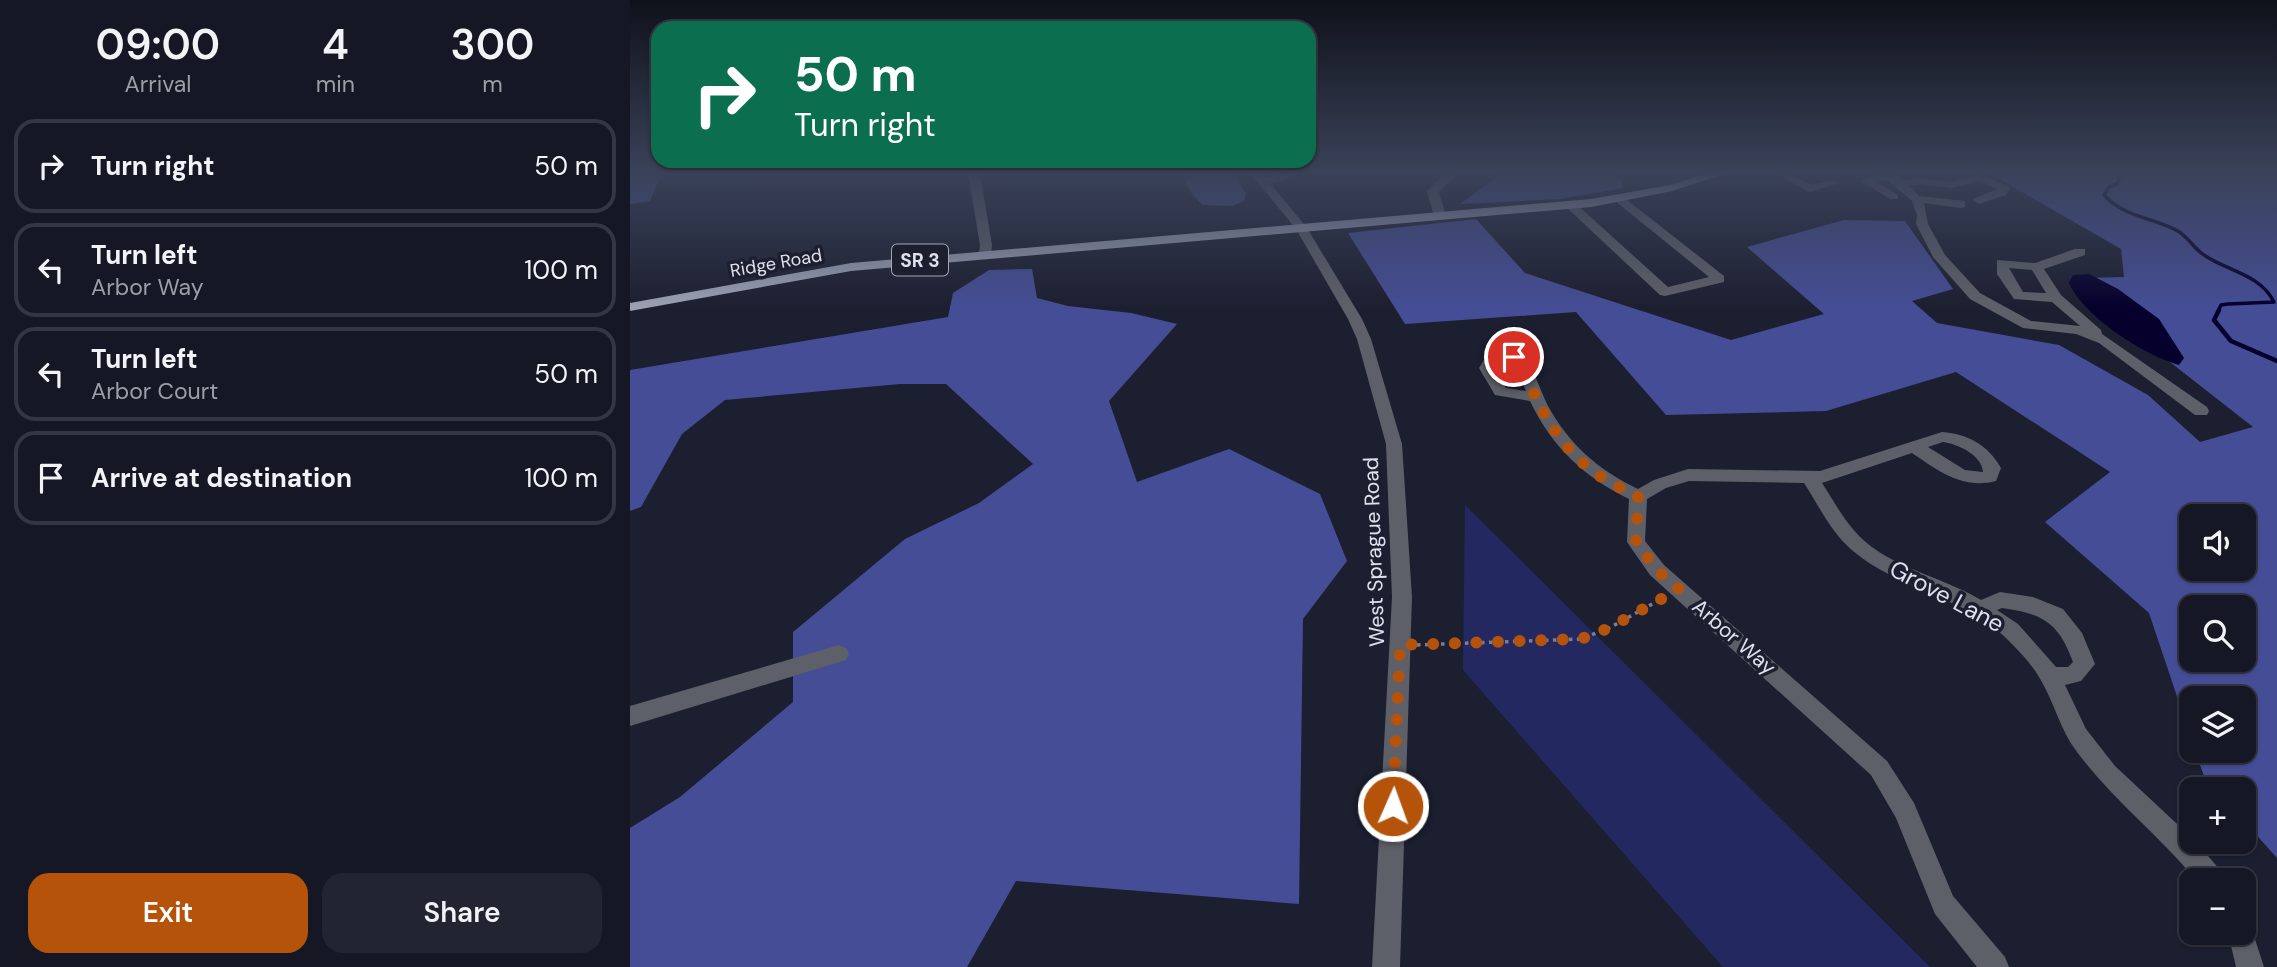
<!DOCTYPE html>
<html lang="en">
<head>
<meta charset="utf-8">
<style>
  body { margin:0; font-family:"DM Sans",sans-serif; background:#222431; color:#f1f3f6; height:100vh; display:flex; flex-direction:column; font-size:26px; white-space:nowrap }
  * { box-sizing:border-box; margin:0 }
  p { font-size:23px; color:#9d9fa6 }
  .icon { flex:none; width:38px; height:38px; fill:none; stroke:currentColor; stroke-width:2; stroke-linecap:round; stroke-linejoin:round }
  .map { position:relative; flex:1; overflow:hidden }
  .sheet { display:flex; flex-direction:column; background:#151724; width:630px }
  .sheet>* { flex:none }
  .guide { position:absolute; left:21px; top:21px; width:665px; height:147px; border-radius:21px; box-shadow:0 2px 5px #0004,0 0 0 2px #343641; background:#0b6e4f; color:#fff; overflow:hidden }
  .buttons { position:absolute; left:1549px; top:504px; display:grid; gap:14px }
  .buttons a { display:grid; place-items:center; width:77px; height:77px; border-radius:14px; background:#151724; box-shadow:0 2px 5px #0004,0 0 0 2px #343641; font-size:35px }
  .pin { position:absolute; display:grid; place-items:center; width:60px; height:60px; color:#fff; margin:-30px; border:4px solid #fff; border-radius:50%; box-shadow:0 2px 7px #0007 }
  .me { position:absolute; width:77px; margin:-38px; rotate:2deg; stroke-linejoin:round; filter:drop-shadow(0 0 5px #0008) }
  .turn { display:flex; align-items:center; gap:24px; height:147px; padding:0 28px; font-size:32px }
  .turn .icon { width:91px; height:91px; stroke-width:2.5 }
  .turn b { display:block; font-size:49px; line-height:60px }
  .eta { display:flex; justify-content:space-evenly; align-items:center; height:119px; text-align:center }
  .eta b { font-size:42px; font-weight:600; line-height:49px }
  .button { display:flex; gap:14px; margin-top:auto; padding:14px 28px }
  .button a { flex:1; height:80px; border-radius:21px; background:#b45309; color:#fff; font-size:28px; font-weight:600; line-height:80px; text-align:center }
  .button a+a { background:#222431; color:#f1f3f6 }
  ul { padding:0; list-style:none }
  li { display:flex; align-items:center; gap:21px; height:94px; margin:0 14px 10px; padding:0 14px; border:4px solid #343641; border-radius:21px }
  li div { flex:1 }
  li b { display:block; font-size:26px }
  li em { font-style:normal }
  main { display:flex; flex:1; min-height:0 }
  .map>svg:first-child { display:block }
  .green { fill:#242861 }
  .forest { fill:#454d96; fill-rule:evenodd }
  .water { fill:#05002c }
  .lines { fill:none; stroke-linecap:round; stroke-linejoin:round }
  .stream-far1 { stroke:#05002c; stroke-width:3.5 }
  .stream { stroke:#05002c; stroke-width:4.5 }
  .path { stroke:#7d7f8e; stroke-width:3.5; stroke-dasharray:3.5 4.5; stroke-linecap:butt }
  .minor { fill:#5e6069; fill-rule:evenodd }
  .major { fill:#9ba0b2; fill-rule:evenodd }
  .route { stroke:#b45309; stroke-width:12; stroke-dasharray:0 21.6 }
  .labels { text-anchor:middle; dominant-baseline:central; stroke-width:7; stroke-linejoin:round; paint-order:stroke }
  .far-street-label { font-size:18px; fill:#dee0ec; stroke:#1c1f30 }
  .shield { fill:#1c1f30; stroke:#a4a6b4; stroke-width:2 }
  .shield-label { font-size:19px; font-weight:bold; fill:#dee0ec }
  .street-label { font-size:21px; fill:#dee0ec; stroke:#1c1f30 }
  .near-street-label { font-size:24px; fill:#dee0ec; stroke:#1c1f30 }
</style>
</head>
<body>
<main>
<section class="sheet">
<div class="eta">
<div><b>09:00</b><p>Arrival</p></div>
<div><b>4</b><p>min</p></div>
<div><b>300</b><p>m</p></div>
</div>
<ul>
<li><svg class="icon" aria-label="right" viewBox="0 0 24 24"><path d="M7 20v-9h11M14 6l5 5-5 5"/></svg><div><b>Turn right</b></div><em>50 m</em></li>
<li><svg class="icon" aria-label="left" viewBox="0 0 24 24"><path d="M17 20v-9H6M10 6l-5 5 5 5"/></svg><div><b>Turn left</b><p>Arbor Way</p></div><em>100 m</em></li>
<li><svg class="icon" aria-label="left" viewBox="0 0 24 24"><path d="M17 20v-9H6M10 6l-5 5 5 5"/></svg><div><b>Turn left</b><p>Arbor Court</p></div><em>50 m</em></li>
<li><svg class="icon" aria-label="arrive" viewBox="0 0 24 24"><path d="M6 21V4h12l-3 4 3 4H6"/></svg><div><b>Arrive at destination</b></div><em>100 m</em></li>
</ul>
<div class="button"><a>Exit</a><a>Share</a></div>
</section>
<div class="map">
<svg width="1647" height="967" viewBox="0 0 1647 967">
  <rect width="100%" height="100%" fill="#1c1f30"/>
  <path class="green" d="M835 505 1300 967H1093L833 670Z"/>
  <path class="forest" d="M0 173H32L20 201 0 204Z
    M550 173H603L616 194 614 201 602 206 573 205 562 194Z
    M873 173H988L993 188 930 199 830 204Z
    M1359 173H1647V858L1614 821V789H1585L1574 776 1565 751H1614V698H1561V738L1519 613 1415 522 1480 472 1326 372 1196 411 1036 415 946 312 775 324 718 233 846 219 895 273 1101 340 1194 314 1117 247 1214 220 1275 221 1323 289 1282 301 1307 323 1429 345 1518 395 1570 442 1623 427 1453 294 1454 278 1494 277 1491 249ZM1561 516H1614V569H1561ZM1561 607H1614V660H1561Z
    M402 269 407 298 438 306 501 313 547 324 479 401 507 482 599 449 690 494 717 561 673 619 669 904 386 881 337 967H0V828L50 797 163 702V632L275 539 349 503 403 464 316 384H270L95 400 52 434 11 507 0 511V370L318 317 323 293 359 270Z"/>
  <path class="water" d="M1459 274 1488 289 1529 319 1554 358 1549 365C1514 355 1454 317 1439 283L1443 275Z"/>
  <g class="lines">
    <path class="stream-far1" d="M1491 173 1487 184 1479 187 1474 195C1494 217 1521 217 1546 230 1558 236 1563 248 1574 255 1597 271 1630 274 1644 302L1598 304 1591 305 1588 311"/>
    <path class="stream" d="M1589 310 1584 320 1601 341 1647 361"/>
    <path class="path" d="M787 645 951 639 979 628 1035 597"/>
    <path class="minor" d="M338 173H350L362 245 361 254 355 258 349 254 350 245Z
      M620 173H632L636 178 654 173H672L641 184 677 228 732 319 741 339 772 444 782 597 770 967H742L762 597 756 444 727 339 718 319 666 229Z
      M815 173H828L809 192 816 216 810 220 804 216 797 191Z
      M1145 173H1159L1181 185 1204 180 1210 183 1179 192Z
      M1248 173H1262L1273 180 1290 178 1322 182 1350 174 1378 186 1380 188 1376 195 1349 204 1343 200 1345 198 1368 189 1349 181 1322 188 1290 184 1280 186 1289 196 1335 201V207L1331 208 1294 203 1298 224 1315 255 1350 293 1401 321 1450 326 1422 302 1384 299 1367 274V260L1405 263 1445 249H1455V255L1414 269 1431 295 1471 330 1472 334 1577 407 1579 411 1577 415H1565L1469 343 1446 334 1393 328 1340 299 1303 257 1286 224 1287 215 1282 201 1257 180 1247 182 1268 195V199H1260L1231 181ZM1379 268 1402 270 1416 293 1393 292Z
      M984 196H992L1094 276V282L1035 296 1030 295 934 205 944 202 1038 287 1079 277 984 200Z
      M879 353 895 357C905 372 910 390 918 406 939 444 968 470 1008 489L1024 480 1058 469 1190 471 1312 432C1338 434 1358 445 1371 468L1366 481C1333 490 1307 470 1282 453L1192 483C1202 498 1211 515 1222 528 1253 567 1310 575 1351 600L1370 592 1403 597 1433 609 1452 633 1465 664 1451 681 1435 685 1456 729 1485 766 1561 837V842H1566L1591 871 1595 880H1566C1529 835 1482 799 1447 752 1430 730 1424 701 1409 677 1401 663 1386 648 1375 637 1332 597 1268 589 1223 551 1202 534 1189 506 1174 483L1059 481 1036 488 1017 499 1015 541 1034 565 1257 761 1284 803 1323 896 1375 957 1379 967H1347L1305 914 1266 818 1241 775 1020 575 997 542 999 499C954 477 922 447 900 401L865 395 849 368 855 358ZM875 362 884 363 896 391 876 388 865 368 866 364ZM1313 442C1328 444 1352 455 1353 472L1335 470 1298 447ZM1372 608C1412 614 1428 621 1443 662L1438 667H1426L1388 624 1367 610Z
      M209 645 216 648 219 654 216 660 0 726V706Z
      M1614 921 1620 924 1634 967H1606L1598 933H1614Z"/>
    <path class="major" d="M1079 173H1097L1042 191 961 207 221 271 0 311V303L221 263 961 199 1040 185Z"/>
  </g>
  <linearGradient id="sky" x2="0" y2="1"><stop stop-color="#0f111a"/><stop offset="0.56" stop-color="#3a4259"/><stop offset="1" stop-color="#3a4259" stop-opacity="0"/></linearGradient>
  <rect width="1647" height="308" fill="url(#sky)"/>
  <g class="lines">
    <path class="route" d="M763 806 770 645 951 639 979 628 1049 589 1027 570 1006 542 1008 496C940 468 916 426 890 360L884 357"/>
  </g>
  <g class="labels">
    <g class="far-street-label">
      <text transform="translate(146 263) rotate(-10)">Ridge Road</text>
    </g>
    <rect class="shield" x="262" y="244.5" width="56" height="31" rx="5"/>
    <g class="shield-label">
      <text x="290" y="260">SR 3</text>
    </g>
    <g class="street-label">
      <text transform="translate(744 552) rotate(-92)">West Sprague Road</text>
      <text transform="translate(1104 637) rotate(41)">Arbor Way</text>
    </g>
    <g class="near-street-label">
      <text transform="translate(1317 596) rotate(28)">Grove Lane</text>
    </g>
  </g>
</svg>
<div class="buttons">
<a><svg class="icon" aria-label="sound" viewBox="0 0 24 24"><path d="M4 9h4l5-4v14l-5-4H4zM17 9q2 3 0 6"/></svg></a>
<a><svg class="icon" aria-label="search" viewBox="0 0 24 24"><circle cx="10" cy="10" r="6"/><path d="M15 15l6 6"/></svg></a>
<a><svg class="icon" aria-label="layers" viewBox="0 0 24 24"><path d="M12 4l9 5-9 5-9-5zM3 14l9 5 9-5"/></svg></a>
<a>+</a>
<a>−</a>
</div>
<div class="pin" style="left:884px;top:357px;background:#d93025"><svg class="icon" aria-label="arrive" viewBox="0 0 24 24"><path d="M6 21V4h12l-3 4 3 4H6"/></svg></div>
<svg class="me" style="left:763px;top:806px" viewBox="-20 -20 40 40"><circle r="17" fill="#b45309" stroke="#fff" stroke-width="3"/><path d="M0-11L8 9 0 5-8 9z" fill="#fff"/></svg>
<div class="guide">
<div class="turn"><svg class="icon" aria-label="right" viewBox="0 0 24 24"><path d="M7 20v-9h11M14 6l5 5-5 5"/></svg><div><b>50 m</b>Turn right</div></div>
</div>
</div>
</main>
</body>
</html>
